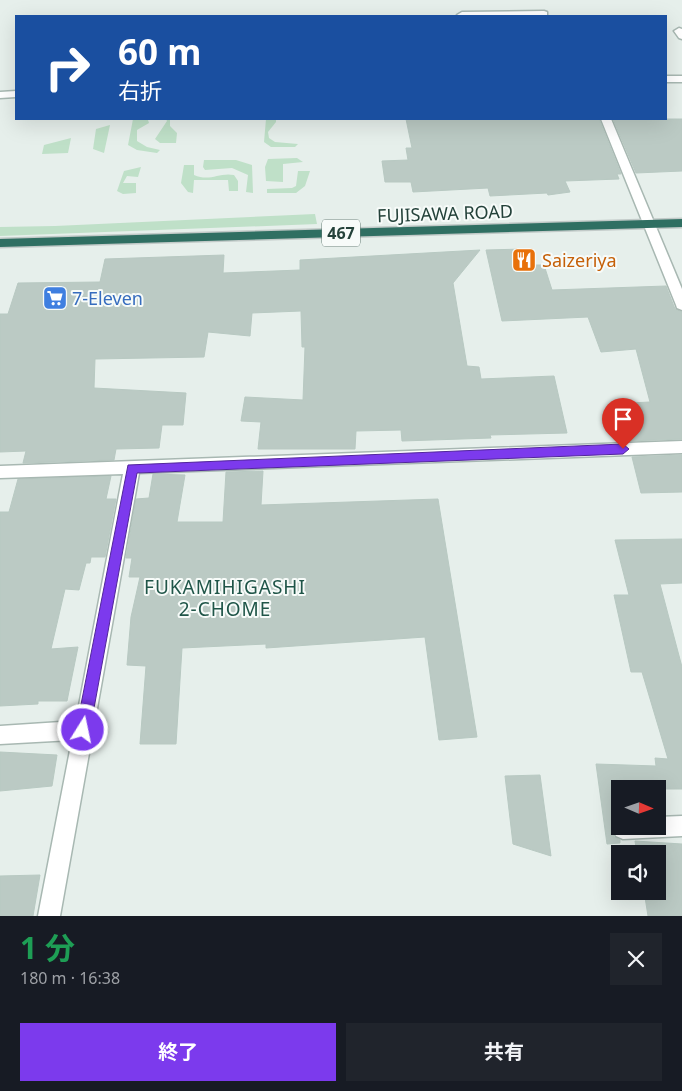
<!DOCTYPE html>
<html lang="ja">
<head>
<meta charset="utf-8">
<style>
  body { margin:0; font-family:"Noto Sans","Noto Sans JP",sans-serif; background:#20242c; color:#f1f3f6; height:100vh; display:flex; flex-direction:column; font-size:19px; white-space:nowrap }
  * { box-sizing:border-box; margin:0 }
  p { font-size:16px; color:#9ea1a6 }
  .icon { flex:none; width:28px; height:28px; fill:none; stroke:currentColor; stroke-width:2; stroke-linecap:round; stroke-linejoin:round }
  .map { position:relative; height:916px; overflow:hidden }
  .side { display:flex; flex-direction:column; background:#171b24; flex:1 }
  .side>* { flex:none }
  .banner { position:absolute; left:15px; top:15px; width:652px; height:105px; border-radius:0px; box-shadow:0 5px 20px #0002; background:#1a4fa0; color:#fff; overflow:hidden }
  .needle { width:32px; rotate:92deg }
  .tools { position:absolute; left:611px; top:780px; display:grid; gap:10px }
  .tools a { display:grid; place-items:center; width:55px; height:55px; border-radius:0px; background:#171b24; box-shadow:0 5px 20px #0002; font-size:25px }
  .pin { position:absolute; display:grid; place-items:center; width:42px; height:42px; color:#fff; margin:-51px -21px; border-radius:50% 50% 50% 0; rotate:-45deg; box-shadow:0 0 5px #0007 }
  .pin .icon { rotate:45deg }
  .me { position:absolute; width:55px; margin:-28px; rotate:10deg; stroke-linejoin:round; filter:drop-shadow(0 0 4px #0008) }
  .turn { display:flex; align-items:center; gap:18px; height:105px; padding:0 20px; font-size:22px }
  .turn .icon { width:65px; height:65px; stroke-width:2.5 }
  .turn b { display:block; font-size:35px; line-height:42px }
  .round { display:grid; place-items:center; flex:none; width:52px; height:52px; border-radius:0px; background:#20242c }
  .overview { display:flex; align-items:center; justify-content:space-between; height:85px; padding:0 20px }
  h1 { font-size:30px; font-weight:700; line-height:38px; color:#1e9e55 }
  .action { display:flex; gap:10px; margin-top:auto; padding:10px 20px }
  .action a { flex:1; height:58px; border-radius:0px; background:#7c3aed; color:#fff; font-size:20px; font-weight:700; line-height:58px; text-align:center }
  .action a+a { background:#20242c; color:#f1f3f6 }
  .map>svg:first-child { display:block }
  .green { fill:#bfe0c8 }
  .building { fill:#bbcac4; stroke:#b8c9c2 }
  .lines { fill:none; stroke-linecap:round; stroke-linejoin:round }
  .minor-casing { stroke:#a8b8b2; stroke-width:3 }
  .highway-casing { stroke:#c2cac8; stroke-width:3 }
  .minor { fill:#fff; fill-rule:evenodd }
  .highway { fill:#2f6f62; fill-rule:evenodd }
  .route { fill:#7c3aed; stroke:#51269a }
  .labels { text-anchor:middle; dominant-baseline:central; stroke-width:4; stroke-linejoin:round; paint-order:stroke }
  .shield { fill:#f7fbf9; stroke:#637a73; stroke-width:1 }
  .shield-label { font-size:16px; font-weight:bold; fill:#24423a }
  .street-label { font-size:18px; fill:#24423a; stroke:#f7fbf9 }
  .food-label { font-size:18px; fill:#c56008; stroke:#f7fbf9; text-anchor:start }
  .shop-label { font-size:18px; fill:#366cbe; stroke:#f7fbf9; text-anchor:start }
  .neighbourhood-label { font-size:19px; letter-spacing:1px; fill:#1f5548; stroke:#f7fbf9 }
</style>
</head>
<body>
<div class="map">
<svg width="682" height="916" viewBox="0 0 682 916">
  <rect width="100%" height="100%" fill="#e6efeb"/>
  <path class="green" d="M133 119 148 120 149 123 137 130V141L147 147 160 150 157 153 137 150 128 145Z
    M166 119H170V126L177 133 176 143H160L155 139 167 121Z
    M266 119H276V122L268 132 269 138 275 142 298 144 295 147H271L264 142Z
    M110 125 104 153 93 149 96 129Z
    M71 138 68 153 42 154 44 145Z
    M297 158 303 162 283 164V182L266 181 265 167 268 159Z
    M204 160H236L252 165 253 193 246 192 248 175 232 168 205 170 203 167Z
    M184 165H194V175C210 182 219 172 234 175L238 181V191H229L228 180H194L193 193 188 192 181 183Z
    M141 167 138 177 127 176 123 183H136V193L123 194 117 191 124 171Z
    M298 171H310L305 186 296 193H267V189L292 188 296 186Z
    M315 214 317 224 0 236V227L55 226Z"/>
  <path class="building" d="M406 119H599L621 174H617L619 179 565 181 570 192 548 195 547 193 490 196 488 188 413 192 411 182H385L382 161 408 160 406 148H412Z
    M613 119H682V171L636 173Z
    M524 249 528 265H544L552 290 666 286 675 309 682 312V439L627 441 626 435H619L610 404 650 402 636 349 601 352 588 317 502 321 486 250Z
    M480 250 453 283 467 366 479 367 481 379 554 376 567 433 490 435 491 438 402 441 401 430 356 431 355 449H258L261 422 241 421 245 397 303 400 305 347H302L301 311 252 313 250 336 208 332 204 357 95 359 94 388 186 393 183 425H162L159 448 116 449 114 460 23 463 26 451 0 452V314H8L18 283 100 282 105 259 224 255 223 273 300 270V260Z
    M682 455V492L641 493 632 457Z
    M263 471 261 505 438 499 477 737 439 740 425 637 266 648V644L182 648 176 744H140L146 666 127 665 131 617 140 577H129L132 558H126L136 499 149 498 153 474 185 475 177 522H223L226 472Z
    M111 476 106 499H116L105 557H91L90 563H86L79 590 65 589 51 649 78 647 67 701H38V704L0 706V512H9L18 479Z
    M682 539V583L660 584 682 667V789H620V818L614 821 611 828 614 837 620 840V843L607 844 596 764 656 766 655 758 668 759 642 672H631L614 595H629L615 540Z
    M0 752 57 755 52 786 0 791Z
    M540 775 551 856 513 844 505 776Z
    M635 841 682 844V916H648L644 891H658V854H637Z
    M40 875 33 916H0V876Z"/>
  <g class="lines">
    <defs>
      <path id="minor" d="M544 11 547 12V16L457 15 462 12Z
        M679 28 682 29V39L679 38 674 31Z
        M666 76H682V82H666Z
        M16 91V97L0 98V92Z
        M601 119H611L682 289V310L677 308 676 305Z
        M682 441V453L139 473 60 916H38L72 740 0 744V726L76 721 123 474 0 478V466Z
        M682 816V836L623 839 616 836 613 829 616 822 620 820V826H658V817Z"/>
      <path id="highway" d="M682 219V227L0 247V239Z"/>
    </defs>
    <use href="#minor" class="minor-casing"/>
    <use href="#highway" class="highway-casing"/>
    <use href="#minor" class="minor"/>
    <use href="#highway" class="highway"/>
  </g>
  <path class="route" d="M623 444 629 449 623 454 137 473 90 730 88 735 83 737 78 735 76 730 128 465Z"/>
  <defs>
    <symbol id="restaurant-square" viewBox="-11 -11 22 22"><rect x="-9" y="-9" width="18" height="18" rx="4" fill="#e8710a" stroke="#f7fbf9"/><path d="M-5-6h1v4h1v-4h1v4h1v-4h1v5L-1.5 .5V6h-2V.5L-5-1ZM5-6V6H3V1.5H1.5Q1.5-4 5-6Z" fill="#fff"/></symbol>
    <symbol id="supermarket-square" viewBox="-11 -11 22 22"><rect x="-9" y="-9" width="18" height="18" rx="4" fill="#3f7fe0" stroke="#f7fbf9"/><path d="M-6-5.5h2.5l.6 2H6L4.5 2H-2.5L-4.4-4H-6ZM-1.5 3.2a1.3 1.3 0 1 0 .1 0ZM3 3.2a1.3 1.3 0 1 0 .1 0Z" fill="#fff"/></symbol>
  </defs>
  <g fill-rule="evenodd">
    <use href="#restaurant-square" x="510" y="246" width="28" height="28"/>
    <use href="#supermarket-square" x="41" y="284" width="28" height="28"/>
  </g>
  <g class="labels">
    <rect class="shield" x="322" y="219.5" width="38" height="27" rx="4"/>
    <g class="shield-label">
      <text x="341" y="233">467</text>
    </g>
    <g class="street-label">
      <text transform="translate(445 213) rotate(-2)">FUJISAWA ROAD</text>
    </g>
    <g class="food-label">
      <text x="542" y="260">Saizeriya</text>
    </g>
    <g class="shop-label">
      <text x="72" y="298">7-Eleven</text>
    </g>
    <g class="neighbourhood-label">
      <text x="225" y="587">FUKAMIHIGASHI<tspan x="225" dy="22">2-CHOME</tspan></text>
    </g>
  </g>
</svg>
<div class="tools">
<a><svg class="needle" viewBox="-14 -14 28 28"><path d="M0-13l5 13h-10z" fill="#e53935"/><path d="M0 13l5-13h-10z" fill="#9ea1a6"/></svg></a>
<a><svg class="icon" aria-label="sound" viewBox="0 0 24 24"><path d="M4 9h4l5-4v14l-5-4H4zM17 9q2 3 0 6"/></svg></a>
</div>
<div class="pin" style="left:623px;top:449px;background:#d93025"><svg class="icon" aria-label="arrive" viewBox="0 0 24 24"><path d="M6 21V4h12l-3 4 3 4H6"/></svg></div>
<svg class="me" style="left:83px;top:730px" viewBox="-20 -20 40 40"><circle r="17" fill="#7c3aed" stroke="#fff" stroke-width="3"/><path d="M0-11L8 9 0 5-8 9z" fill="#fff"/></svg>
<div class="banner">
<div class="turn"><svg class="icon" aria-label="right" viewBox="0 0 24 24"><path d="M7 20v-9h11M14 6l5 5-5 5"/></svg><div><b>60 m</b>右折</div></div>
</div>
</div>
<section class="side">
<div class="overview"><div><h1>1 分</h1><p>180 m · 16:38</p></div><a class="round"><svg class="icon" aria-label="close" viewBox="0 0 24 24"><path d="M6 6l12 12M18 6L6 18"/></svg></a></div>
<div class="action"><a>終了</a><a>共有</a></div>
</section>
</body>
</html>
